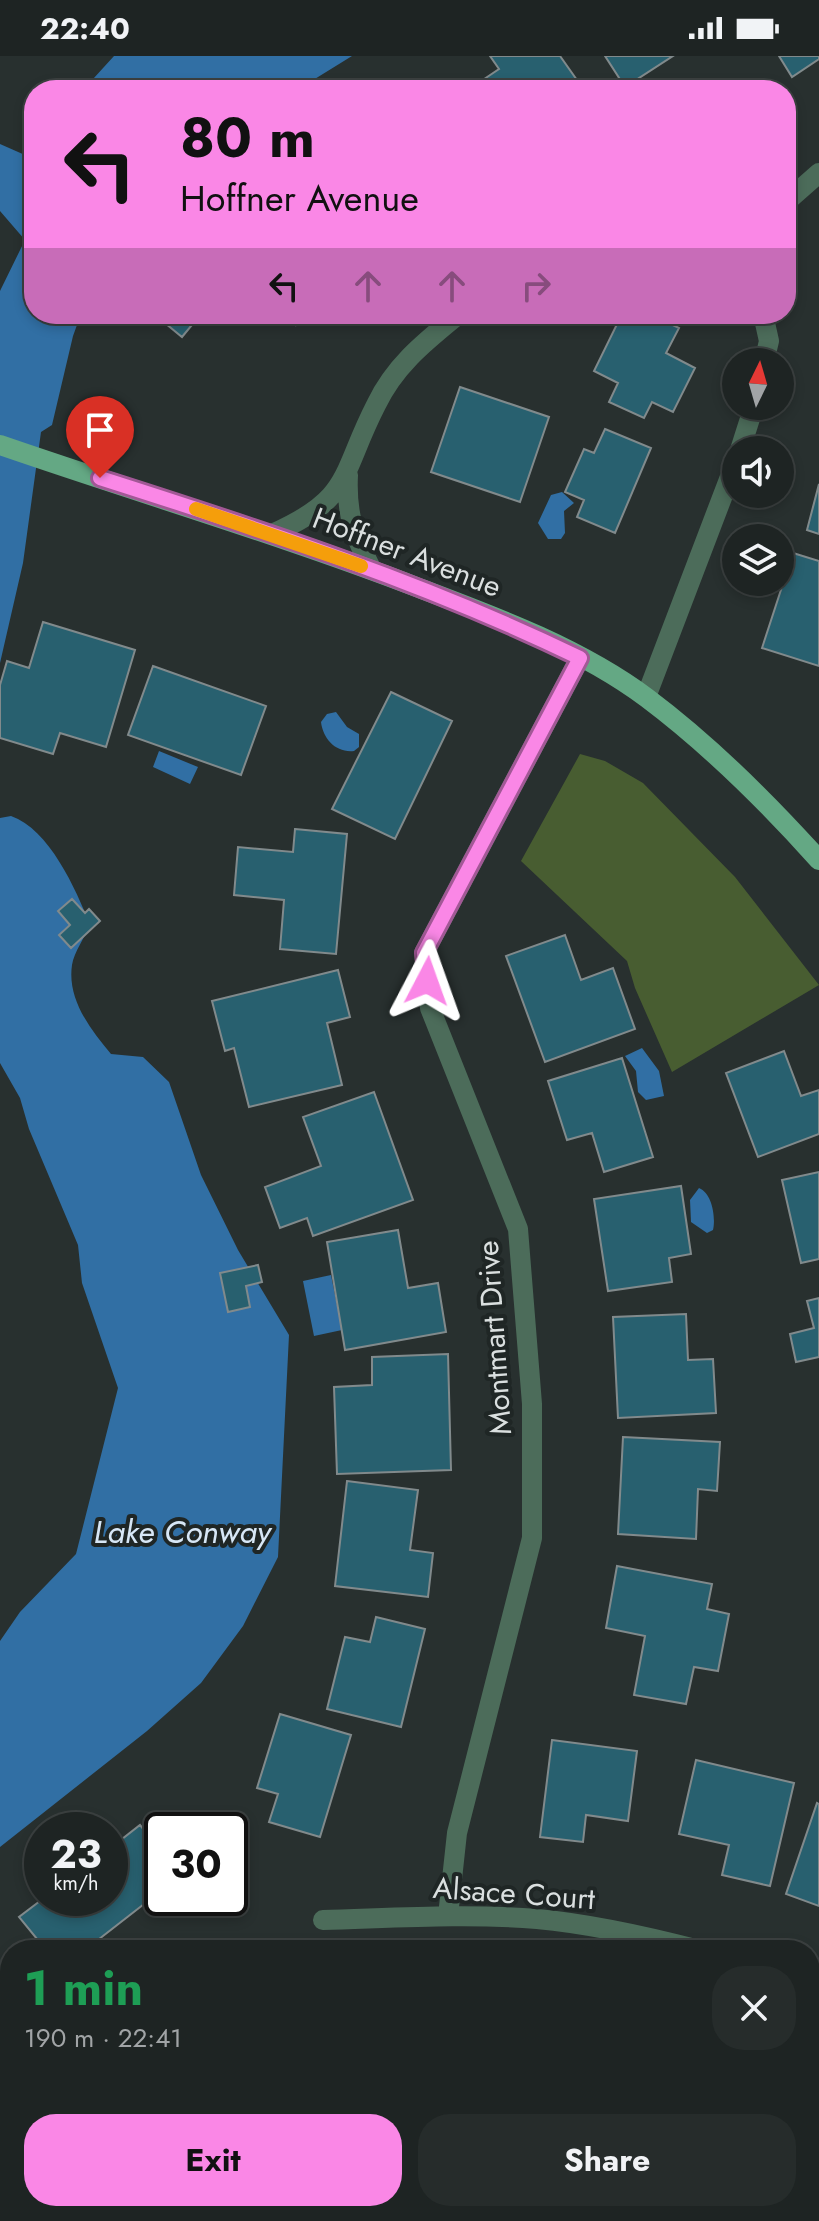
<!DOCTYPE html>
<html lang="en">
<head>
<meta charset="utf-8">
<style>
  body { margin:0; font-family:Jost,sans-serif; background:#262c2b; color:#f1f3f6; height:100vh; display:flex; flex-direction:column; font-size:30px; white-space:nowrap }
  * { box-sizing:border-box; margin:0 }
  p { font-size:26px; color:#a1a4a6 }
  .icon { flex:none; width:44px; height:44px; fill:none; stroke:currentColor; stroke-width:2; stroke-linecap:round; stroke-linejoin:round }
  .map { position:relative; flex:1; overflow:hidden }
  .side { position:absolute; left:0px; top:1884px; width:820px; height:282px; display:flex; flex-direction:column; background:#1e2423; border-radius:32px 32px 0 0; box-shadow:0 4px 12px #0003,0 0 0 2px #3c4141 }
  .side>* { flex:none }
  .hud { position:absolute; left:24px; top:24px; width:772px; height:244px; border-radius:32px; box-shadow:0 4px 12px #0003,0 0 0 2px #3c4141; background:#fa87e6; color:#111; overflow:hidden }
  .needle { width:52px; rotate:5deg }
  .tools { position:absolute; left:722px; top:292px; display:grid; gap:16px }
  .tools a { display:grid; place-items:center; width:72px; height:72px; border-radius:50%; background:#1e2423; box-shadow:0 4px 12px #0003,0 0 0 2px #3c4141; font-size:40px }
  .speed { position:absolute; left:24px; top:1756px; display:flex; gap:16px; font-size:40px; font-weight:700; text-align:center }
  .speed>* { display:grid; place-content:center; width:104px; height:104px; border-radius:50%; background:#1e2423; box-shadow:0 4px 12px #0003,0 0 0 2px #3c4141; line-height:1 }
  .speed small { font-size:20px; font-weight:400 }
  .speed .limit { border:4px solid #111; border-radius:12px; background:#fff; color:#111 }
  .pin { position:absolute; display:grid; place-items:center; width:68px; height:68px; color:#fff; margin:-82px -34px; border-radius:50% 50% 50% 0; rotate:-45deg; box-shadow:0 0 8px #0007 }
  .pin .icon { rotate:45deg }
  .me { position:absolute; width:88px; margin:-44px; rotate:4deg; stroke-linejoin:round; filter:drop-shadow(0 0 6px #0008) }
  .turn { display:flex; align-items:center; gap:28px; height:168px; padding:0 24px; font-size:36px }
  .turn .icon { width:104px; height:104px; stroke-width:2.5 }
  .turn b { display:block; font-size:56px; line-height:68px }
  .lanes { display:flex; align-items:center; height:76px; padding:0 24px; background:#0003; justify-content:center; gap:40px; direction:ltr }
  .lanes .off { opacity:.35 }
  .round { display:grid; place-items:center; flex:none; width:84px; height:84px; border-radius:32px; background:#262c2b }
  .overview { display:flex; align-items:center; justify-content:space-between; height:136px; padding:0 24px }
  h1 { font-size:48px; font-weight:700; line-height:60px; color:#1e9e55 }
  .cta { display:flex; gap:16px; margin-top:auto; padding:16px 24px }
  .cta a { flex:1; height:92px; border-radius:32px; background:#fa87e6; color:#111; font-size:32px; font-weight:700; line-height:92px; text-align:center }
  .cta a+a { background:#262c2b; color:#f1f3f6 }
  .status { display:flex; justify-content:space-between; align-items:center; height:56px; padding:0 40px; background:#1e2423; direction:ltr }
  .status svg { height:22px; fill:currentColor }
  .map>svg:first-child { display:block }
  .green { fill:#485d31 }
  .water { fill:#316fa4 }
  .building { fill:#28606f; stroke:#818a8c; stroke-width:2 }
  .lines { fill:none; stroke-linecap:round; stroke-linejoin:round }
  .minor { stroke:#4c6c5a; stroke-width:20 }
  .major { stroke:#64a884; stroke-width:20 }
  .route-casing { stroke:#a25896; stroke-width:20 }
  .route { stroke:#fa87e6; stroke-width:14 }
  .slow { stroke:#f59e0b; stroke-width:14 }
  .labels { text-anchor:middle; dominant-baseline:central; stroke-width:8; stroke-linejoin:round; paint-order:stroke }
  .street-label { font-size:30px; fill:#dadfdf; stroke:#1f2625 }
  .water-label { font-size:32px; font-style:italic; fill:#d7e7f6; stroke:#1f2625 }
</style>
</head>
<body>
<div class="status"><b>22:40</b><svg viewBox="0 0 49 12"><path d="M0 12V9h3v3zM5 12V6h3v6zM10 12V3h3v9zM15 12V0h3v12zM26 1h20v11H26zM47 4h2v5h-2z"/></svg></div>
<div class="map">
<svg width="819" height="2165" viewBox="0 0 819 2165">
  <rect width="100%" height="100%" fill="#28302f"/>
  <path class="green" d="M580 698 605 705 643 727 735 821 819 929 672 1016 635 932 627 905 521 805Z"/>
  <path class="water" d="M114 0H352L297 34H83Z
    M0 88 34 103V258H81L73 280 52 369 41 376 23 507 0 607V235L25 184 0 155Z
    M562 436 574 447 564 455 565 477 561 483H548L538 467 551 439Z
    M336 656 347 671 359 678V691L354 695C336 697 323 683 321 666L327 658Z
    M159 695 198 711 190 728 153 711Z
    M11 760C49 773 76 833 90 869 85 881 74 896 72 909 67 943 90 973 111 998L143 1001 169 1026 201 1119 238 1194 289 1279 278 1501 243 1570 201 1627 147 1675 0 1791V1585L20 1556 76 1498 118 1332 82 1227 78 1189 29 1073 20 1042 0 1007V762Z
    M642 992 659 1015 664 1040 646 1044 638 1036 636 1015 625 1000Z
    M699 1132C712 1137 716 1161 713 1174L707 1177 691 1166 690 1144Z
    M331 1219 342 1274 314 1280 303 1225Z
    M0 2075 10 2078V2156H510L538 2165H0Z"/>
  <path class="building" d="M490 0H560L584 34H468L499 13Z
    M605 0H673L625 31Z
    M779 0H819V3L792 21Z
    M154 258H201L182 281Z
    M288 258H311L296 269Z
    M622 258H650L679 272 666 297 695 312 673 356 652 346 644 362 609 346 618 327 594 315Z
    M460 331 549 361 520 446 431 416Z
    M605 373 651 392 615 477 577 461 584 444 565 436 584 393 594 397Z
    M819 428V478L807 474Z
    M793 497 819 505V610L762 592Z
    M43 566 135 594 106 691 60 677 53 698 0 682V629L7 605 29 612Z
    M153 610 266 650 241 719 128 679Z
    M391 636 452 665 395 783 332 753Z
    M295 773 347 778 336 898 280 893 284 844 234 839 238 791 293 796Z
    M72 843 85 857 89 853 100 865 71 892 59 879 70 869 58 855Z
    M565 879 581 924 613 912 635 973 545 1006 506 900Z
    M338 914 350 961 327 967 342 1029 249 1051 234 992 225 995 212 945Z
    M784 995 801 1040 819 1034V1078L758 1101 726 1017Z
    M622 1002 653 1101 604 1116 592 1077 567 1084 548 1025Z
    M374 1036 413 1144 313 1180 307 1162 280 1172 265 1131 321 1110 303 1061Z
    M819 1116V1203L801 1207 782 1124Z
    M681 1130 691 1198 669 1202 672 1226 608 1235 594 1143Z
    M398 1174 408 1232 438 1227 446 1276 345 1294 327 1186Z
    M258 1209 262 1226 246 1230 250 1251 228 1256 220 1217Z
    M819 1242V1301L796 1306 790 1278 814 1272 807 1245Z
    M686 1258 688 1304 713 1303 716 1357 618 1362 613 1261Z
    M448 1298 451 1414 337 1418 334 1331 372 1329V1301Z
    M623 1381 720 1386 717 1435 698 1433 696 1483 618 1478Z
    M347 1425 418 1434 410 1494 433 1497 428 1541 335 1530Z
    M617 1510 712 1528 707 1553 729 1558 718 1615 694 1611 686 1648 634 1639 645 1580 606 1572Z
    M376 1561 425 1573 401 1671 327 1653 345 1581 370 1586Z
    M280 1658 351 1679 320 1781 269 1766 278 1738 257 1732Z
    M552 1684 637 1695 628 1765 586 1759 583 1786 540 1781Z
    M696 1704 794 1727 770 1830 722 1819 729 1789 679 1778Z
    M817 1747 819 1748V1850L786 1838Z
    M111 1769 122 1783 140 1769 162 1796V1834L85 1894H46L19 1861 44 1842H110V1774H104Z
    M812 2037 819 2040V2159L810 2155Z"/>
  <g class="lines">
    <path class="minor" d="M786 146 819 117
      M763 258 769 285 764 306
      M740 394 754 350
      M348 419C346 459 354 479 372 514
      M272 478C353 442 340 419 376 349 395 309 426 285 459 258
      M646 641 736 405
      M448 1860 457 1777 532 1482V1348L518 1173 430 952 424 897 580 602
      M323 1864C394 1862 466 1857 537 1863 592 1868 645 1880 699 1894
      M810 1932 819 1935"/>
    <path class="major" d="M0 389C139 437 281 479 419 532 496 561 580 592 647 642 711 690 766 745 819 804"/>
  </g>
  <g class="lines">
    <defs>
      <path id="route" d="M100 422C263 474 426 527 580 602L424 897 427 925"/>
    </defs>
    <use href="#route" class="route-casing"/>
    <use href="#route" class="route"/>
    <path class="slow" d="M196 453 361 510"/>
  </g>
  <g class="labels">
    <g class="street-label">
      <text transform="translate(407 496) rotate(21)">Hoffner Avenue</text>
      <text transform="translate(494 1282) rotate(-94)">Montmart Drive</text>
      <text transform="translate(514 1837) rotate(4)">Alsace Court</text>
    </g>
    <g class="water-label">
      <text x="182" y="1476">Lake Conway</text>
    </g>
  </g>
</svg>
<div class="tools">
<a><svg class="needle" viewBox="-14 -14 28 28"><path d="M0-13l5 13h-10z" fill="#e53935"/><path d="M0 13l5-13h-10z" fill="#a1a4a6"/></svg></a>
<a><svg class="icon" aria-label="sound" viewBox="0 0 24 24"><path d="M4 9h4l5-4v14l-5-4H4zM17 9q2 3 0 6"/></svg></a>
<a><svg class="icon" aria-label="layers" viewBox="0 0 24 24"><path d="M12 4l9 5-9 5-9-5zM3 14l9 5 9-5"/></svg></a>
</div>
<div class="speed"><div>23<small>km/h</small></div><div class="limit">30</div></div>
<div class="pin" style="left:100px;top:422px;background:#d93025"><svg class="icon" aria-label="arrive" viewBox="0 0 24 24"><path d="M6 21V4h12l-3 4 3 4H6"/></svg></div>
<svg class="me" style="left:427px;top:925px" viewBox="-20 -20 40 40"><path d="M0-17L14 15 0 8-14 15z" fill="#fa87e6" stroke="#fff" stroke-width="4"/></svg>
<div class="hud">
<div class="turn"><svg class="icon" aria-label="left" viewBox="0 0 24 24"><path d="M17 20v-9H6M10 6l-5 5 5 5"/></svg><div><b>80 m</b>Hoffner Avenue</div></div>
<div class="lanes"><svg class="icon" aria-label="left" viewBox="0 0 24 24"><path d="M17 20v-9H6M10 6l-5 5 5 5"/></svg><svg class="icon off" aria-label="ahead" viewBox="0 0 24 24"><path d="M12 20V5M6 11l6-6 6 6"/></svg><svg class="icon off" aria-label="ahead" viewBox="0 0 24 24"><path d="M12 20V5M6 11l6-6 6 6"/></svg><svg class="icon off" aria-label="right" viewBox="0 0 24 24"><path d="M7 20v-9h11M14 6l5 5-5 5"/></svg></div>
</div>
<section class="side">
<div class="overview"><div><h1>1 min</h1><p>190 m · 22:41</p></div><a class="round"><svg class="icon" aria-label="close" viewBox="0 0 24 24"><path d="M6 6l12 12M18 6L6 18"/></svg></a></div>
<div class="cta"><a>Exit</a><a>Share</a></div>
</section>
</div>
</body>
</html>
